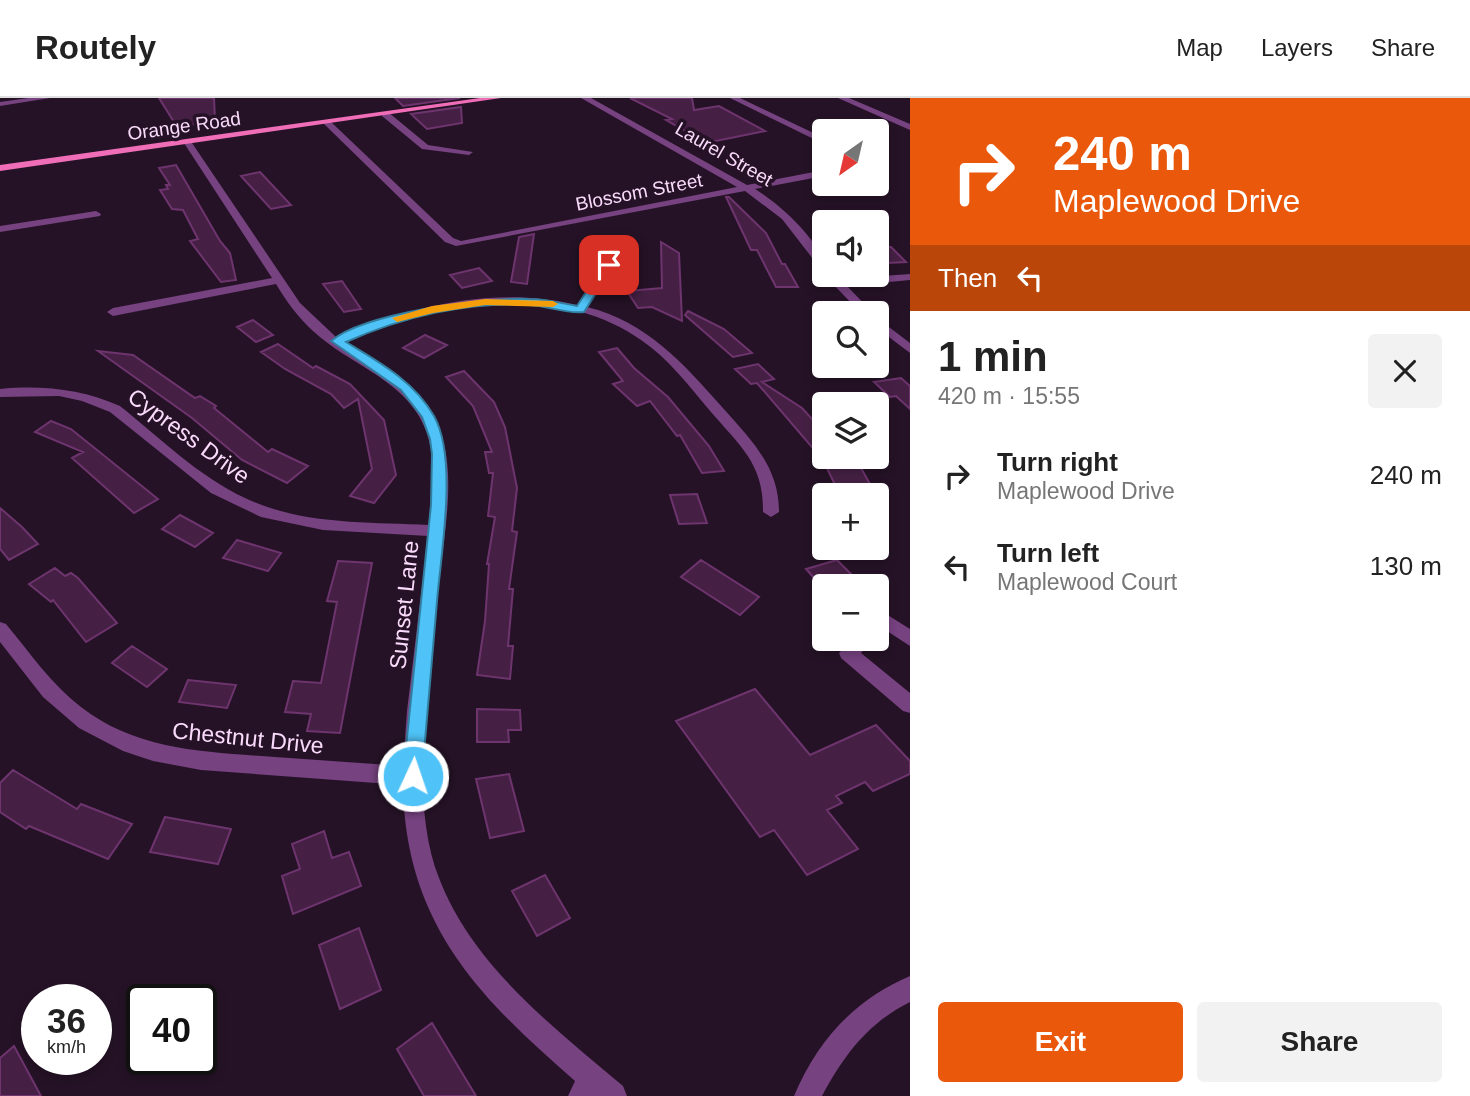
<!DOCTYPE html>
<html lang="en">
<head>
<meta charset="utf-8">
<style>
  body { margin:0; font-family:Helvetica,sans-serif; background:#f2f2f2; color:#222; height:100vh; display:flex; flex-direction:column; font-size:26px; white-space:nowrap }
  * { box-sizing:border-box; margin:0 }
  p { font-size:23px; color:#767676 }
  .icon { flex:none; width:38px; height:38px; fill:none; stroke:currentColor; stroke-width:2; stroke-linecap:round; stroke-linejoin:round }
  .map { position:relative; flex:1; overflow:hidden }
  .panel { display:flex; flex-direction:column; background:#fff; width:560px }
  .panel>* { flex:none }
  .guide { background:#ea580c; color:#fff; overflow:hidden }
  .needle { width:46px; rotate:214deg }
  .buttons { position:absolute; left:812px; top:21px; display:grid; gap:14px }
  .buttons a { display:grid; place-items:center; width:77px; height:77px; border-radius:7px; background:#fff; box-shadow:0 4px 10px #0003; font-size:35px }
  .speed { position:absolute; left:21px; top:886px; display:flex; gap:14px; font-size:35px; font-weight:700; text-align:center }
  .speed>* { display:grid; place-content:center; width:91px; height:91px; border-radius:50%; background:#fff; box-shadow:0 4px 10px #0003; line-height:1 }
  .speed small { font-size:18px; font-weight:400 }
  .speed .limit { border:4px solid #111; border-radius:10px; background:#fff; color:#111 }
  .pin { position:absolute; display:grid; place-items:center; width:60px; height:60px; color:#fff; margin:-30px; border-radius:14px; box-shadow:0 4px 10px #0006 }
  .me { position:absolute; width:77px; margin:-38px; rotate:3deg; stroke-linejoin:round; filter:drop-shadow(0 0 5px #0008) }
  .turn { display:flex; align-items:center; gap:24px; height:147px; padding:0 28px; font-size:32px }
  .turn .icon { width:91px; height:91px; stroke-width:2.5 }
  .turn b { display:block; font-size:49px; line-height:60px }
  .then { display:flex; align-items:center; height:66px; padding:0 28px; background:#0003; gap:14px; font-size:26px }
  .round { display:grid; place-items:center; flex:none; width:74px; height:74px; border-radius:7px; background:#f2f2f2 }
  .headline { display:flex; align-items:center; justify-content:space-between; height:119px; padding:0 28px }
  h1 { font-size:42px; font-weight:700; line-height:52px }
  .button { display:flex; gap:14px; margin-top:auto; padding:14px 28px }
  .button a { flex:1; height:80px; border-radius:7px; background:#ea580c; color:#fff; font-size:28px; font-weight:700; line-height:80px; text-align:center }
  .button a+a { background:#f2f2f2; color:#222 }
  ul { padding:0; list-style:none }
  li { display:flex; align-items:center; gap:21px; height:91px; padding:0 28px }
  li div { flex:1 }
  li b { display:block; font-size:26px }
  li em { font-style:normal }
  header { display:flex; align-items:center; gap:42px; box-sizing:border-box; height:98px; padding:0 35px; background:#fff; border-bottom:2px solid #e0e0e0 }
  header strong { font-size:33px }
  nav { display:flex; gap:38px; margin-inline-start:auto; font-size:24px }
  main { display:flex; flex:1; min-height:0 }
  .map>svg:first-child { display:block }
  .building { fill:#452044; stroke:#6e346e; stroke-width:2 }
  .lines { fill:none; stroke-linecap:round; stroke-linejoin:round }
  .minor { fill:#764280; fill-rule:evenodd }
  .major { fill:#f06db7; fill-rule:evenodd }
  .route { fill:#4fc3f7; stroke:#337fa1; stroke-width:2 }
  .slow { fill:#f59e0b }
  .labels { text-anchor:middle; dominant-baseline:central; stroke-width:7; stroke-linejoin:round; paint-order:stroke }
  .far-street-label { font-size:19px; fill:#f9dafb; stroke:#251226 }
  .street-label { font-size:23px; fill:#f9dafb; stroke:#251226 }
</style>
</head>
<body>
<header>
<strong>Routely</strong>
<nav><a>Map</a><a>Layers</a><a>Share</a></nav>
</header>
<main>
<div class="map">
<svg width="910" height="998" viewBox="0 0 910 998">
  <rect width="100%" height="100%" fill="#251226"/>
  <path class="building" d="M159 0H214L215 23 177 29Z
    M395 0H460L403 8Z
    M630 0H692L694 12 719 8 765 33 706 45 666 22 672 21Z
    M461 9 462 25 427 31 411 16Z
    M176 67 220 143 230 155 236 182 221 184 190 143 198 141 183 112 172 111 160 92 168 91 166 87H170L159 70Z
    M260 74 291 107 271 111 241 78Z
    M726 99H729L766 135 782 166H785L798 189H776L757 152H751Z
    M534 136 527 186 511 184 519 139Z
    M661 144 679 155 682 223 652 209 638 210 627 193 662 190Z
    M877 149H891L906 164 886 165 877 155Z
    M479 170 492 183 462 190 450 177Z
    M342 183 361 211 344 214 323 186Z
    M688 213 724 231 752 255 733 259 685 217Z
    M253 222 273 237 256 244 237 229Z
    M425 237 447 247 424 260 403 250Z
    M278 246 313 270 316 268 350 286 384 322 396 377 374 405 350 398 372 371 358 301 344 310 331 296 285 271 261 254Z
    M617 250 634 270 668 299 709 348 724 373 702 375 680 337 677 338 650 303 637 308 613 286 623 283 599 254Z
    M98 253 133 257 195 300 200 298 216 308 214 310 268 354 272 351 308 368 287 385 242 362 192 320Z
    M758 266 774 281 762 284 802 310 824 334V359H855L876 397H840L823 362 757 285 751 286 735 271Z
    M464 273 494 304 505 329 517 390 512 433 517 434 509 491H513L508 548H513L510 581 477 577 485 523 489 466H487L495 419 488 418 493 375H489L485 354H492L473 308 446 279Z
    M901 280 910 288V311L896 298 890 299 874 284Z
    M51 323 71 331 158 401 134 415 72 360 83 354 35 334Z
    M697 396 707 425 679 426 670 397Z
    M0 410 22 429 38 446 9 462 0 451Z
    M180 417 213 435 195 449 162 431Z
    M237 442 281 455 268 473 223 460Z
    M701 462 759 499 740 517 681 479Z
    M837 462 855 480 823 490 806 471Z
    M338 463 372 465 340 635 307 633 311 616 285 614 293 583 321 585 337 504 327 503Z
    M55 470 65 478 71 475 78 480 117 525 86 544 53 502 51 504 29 486Z
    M132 548 167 571 147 589 112 565Z
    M188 582 236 587 227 610 179 604Z
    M755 591 810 657 876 627 910 663V676L873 693 865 684 836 698 842 705 827 712 858 751 807 777 774 732 760 739 676 623Z
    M477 611 520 612 521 632H508L509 644H477Z
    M13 672 77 711 81 706 132 726 108 761 29 728 26 731 0 714V685Z
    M509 676 524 733 490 740 476 681Z
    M165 719 231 731 218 766 150 754Z
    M324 733 332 760 349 754 361 788 293 816 282 778 300 771 292 746Z
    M545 777 570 820 537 838 512 793Z
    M359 830 381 892 340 911 319 847Z
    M432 925 476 998H424L397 951Z
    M14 948 41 998H0V960Z"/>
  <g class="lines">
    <path class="minor" d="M28 0H50L0 8V4Z
      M581 0H591L747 87 824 72V78L755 91C777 104 824 145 824 171L820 170 782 121 745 93 456 148 445 144 323 25 330 23 453 140 461 143 737 89Z
      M730 0H740L824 40V46Z
      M838 0H849L910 26V32Z
      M382 14H388L428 47 473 54 469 57 422 51 382 18Z
      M188 42 192 45 300 205 336 239C412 208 496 187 577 207L605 165H613L615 167 587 209C647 224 683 265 722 309 751 342 779 368 779 414L771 419 763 414C764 366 740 348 711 314 689 288 669 261 641 242 554 181 435 207 344 244 376 264 411 281 431 313 459 360 446 423 440 474 431 562 406 697 439 780 473 868 553 929 623 988L627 998H568L575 983C477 898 405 824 403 687L201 672 153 663 123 653 79 630 43 599 0 544V524L6 526C30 555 52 587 81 609 137 653 208 654 275 659 318 662 360 665 403 668L407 613 428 438 323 432 261 419 211 395 110 314 82 303 59 298 0 299V291C42 287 81 291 120 308 160 340 198 378 245 400 301 427 369 424 429 427 432 402 435 376 431 351 420 285 355 272 313 233 298 219 286 203 276 186L113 218 107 214 113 210 272 180 184 45Z
      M96 113 101 116 100 118 0 134V128Z
      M910 176V182L847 188 873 215H861L827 180 832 177 841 181Z
      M877 220 910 245V255L877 230Z
      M886 516 910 531V548L887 533 877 538V521Z
      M853 541H874L861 555 910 595V615L903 613 841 560 839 555Z
      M910 878V904C868 925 844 957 822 998H794C818 942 854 902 910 878Z"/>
    <path class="major" d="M480 0H501L0 73V67Z"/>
  </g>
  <path class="route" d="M606 164 614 167 584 214C566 216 548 208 530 207 468 203 402 219 346 244 379 264 414 283 434 318 458 361 441 454 437 503 432 561 427 620 422 678L419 684 413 687 406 684 403 678 431 407 432 356 430 341 422 319 401 292 331 243C364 215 485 199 529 201 545 201 561 205 577 208Z"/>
  <path class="slow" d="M485 201 553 203 558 206 553 209 485 207 433 215 397 224 392 220 432 208Z"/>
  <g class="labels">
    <g class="far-street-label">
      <text transform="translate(184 28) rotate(-8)">Orange Road</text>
      <text transform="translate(724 56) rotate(30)">Laurel Street</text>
      <text transform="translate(639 94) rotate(-11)">Blossom Street</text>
    </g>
    <g class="street-label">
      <text transform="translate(189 338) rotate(36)">Cypress Drive</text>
      <text transform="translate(404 507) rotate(-84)">Sunset Lane</text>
      <text transform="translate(248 640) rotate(6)">Chestnut Drive</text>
    </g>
  </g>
</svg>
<div class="buttons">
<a><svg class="needle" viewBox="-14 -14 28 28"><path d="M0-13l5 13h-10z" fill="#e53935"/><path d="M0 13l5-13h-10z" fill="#767676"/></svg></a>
<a><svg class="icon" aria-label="sound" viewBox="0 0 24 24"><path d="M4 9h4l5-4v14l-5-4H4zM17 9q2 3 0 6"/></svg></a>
<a><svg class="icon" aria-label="search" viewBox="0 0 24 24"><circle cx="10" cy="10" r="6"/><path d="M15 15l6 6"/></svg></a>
<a><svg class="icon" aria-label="layers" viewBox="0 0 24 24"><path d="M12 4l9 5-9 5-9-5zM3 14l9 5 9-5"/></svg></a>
<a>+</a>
<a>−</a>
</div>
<div class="speed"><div>36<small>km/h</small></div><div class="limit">40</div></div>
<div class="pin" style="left:609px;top:167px;background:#d93025"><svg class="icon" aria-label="arrive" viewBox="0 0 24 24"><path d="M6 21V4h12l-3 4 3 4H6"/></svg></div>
<svg class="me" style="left:413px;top:678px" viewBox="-20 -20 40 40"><circle r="17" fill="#4fc3f7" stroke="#fff" stroke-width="3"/><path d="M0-11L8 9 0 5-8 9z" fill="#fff"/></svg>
</div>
<section class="panel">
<div class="guide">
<div class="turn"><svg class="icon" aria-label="right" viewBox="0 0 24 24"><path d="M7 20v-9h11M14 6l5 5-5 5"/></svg><div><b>240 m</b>Maplewood Drive</div></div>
<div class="then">Then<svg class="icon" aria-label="left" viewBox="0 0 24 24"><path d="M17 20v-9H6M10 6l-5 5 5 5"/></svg></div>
</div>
<div class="headline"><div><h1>1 min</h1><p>420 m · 15:55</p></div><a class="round"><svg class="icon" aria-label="close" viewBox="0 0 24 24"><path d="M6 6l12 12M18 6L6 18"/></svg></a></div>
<ul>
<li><svg class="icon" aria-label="right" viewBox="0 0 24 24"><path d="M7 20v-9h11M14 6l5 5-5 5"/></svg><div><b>Turn right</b><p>Maplewood Drive</p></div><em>240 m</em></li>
<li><svg class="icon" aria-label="left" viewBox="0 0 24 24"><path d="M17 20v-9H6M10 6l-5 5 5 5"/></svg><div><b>Turn left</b><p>Maplewood Court</p></div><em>130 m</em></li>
</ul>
<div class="button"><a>Exit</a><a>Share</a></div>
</section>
</main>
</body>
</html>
